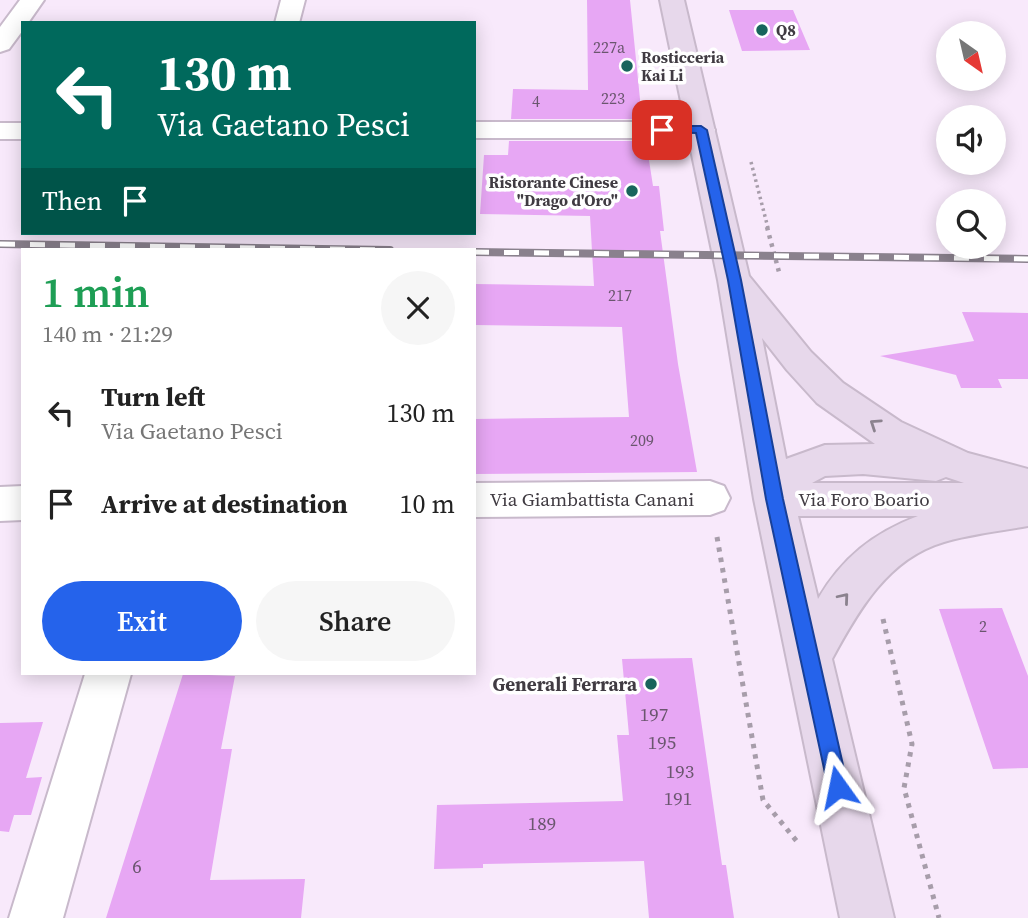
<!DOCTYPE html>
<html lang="en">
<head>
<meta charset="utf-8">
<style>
  body { margin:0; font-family:"Source Serif 4",serif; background:#f6f6f6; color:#222; height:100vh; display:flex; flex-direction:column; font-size:26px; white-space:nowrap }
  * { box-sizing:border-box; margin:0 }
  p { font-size:23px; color:#767676 }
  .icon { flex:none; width:38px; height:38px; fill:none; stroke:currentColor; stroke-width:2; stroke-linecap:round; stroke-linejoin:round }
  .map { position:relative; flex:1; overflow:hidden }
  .side { position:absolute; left:21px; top:248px; width:455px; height:427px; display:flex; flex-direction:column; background:#fff; border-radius:0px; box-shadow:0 4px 18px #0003 }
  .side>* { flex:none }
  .guide { position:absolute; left:21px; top:21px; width:455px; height:214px; border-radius:0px; box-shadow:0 4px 18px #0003; background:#00695c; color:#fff; overflow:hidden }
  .needle { width:46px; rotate:146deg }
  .tools { position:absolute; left:936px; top:21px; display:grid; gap:14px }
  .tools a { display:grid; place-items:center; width:70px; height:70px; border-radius:50%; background:#fff; box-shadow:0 4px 18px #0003; font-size:35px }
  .pin { position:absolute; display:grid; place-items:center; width:60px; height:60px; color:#fff; margin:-30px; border-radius:14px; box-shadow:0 4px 10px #0006 }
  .me { position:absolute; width:77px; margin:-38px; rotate:348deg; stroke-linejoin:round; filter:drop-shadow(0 0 5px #0008) }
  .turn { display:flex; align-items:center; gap:24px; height:147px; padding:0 21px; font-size:32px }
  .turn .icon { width:91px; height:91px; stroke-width:2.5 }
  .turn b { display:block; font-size:49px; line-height:60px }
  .then { display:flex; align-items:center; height:66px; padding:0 21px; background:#0003; gap:14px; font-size:26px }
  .round { display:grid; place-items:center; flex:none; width:74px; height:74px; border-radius:37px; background:#f6f6f6 }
  .headline { display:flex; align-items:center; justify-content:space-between; height:119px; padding:0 21px }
  h1 { font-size:42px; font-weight:600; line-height:52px; color:#1e9e55 }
  .button { display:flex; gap:14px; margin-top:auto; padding:14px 21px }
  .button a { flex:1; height:80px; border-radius:42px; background:#2563eb; color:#fff; font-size:28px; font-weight:600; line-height:80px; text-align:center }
  .button a+a { background:#f6f6f6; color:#222 }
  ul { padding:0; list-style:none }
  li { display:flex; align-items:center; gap:21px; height:91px; padding:0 21px }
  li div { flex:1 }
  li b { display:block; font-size:26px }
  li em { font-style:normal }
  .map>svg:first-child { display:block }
  .building { fill:#e7a7f4 }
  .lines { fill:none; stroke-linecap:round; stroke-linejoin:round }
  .street-casing { stroke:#c8b9cb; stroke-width:4 }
  .secondary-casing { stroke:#c8b9cb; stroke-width:4 }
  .path-far2 { stroke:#a79daa; stroke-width:3.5; stroke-dasharray:2.5 3.5; stroke-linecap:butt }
  .path-far1 { stroke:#a79daa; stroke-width:4.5; stroke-dasharray:3.5 5; stroke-linecap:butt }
  .path { stroke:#a79daa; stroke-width:5; stroke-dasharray:4.5 6; stroke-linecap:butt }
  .street { fill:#fff; fill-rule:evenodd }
  .secondary { fill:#e7d8eb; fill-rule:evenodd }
  .rail-casing { stroke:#8a818d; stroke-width:8 }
  .rail { stroke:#fff; stroke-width:5; stroke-dasharray:15; stroke-linecap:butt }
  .oneway { stroke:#8b828e }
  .route { fill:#2563eb; stroke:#184099; stroke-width:2 }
  .poi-dot { fill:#18645c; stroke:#fff; stroke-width:2.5 }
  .labels { text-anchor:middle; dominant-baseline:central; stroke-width:7; stroke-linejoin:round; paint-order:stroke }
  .far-poi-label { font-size:16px; font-weight:bold; fill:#403b42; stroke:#fff; text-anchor:start }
  .number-label { font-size:16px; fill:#6a566e }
  .street-label { font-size:19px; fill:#403b42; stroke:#fff }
  .poi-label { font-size:19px; font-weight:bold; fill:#403b42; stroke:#fff; text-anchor:end }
  .near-number-label { font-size:19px; fill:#6a566e }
</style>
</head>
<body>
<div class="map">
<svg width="1028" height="918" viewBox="0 0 1028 918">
  <rect width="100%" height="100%" fill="#f8e9fb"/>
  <path class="building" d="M587 0H630L642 119H511L513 89 588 90Z
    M729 10H793L810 50 742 51Z
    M509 141H646L653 186H659L664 231H660L678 364 697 472 474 474V419L629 417 622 327 474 325V284L594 286 590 216 480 214 484 155H508Z
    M962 312 1028 313V379H998L1002 388H961L956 375 880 356 974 341Z
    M1002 608 1028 676V768L993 769 939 609Z
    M692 658 722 865H726L734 918H649L644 861 483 864V868L434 869 437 805 623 801 617 735H629L622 659Z
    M183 674 235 676 221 749H232L210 880 305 879 301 918H106Z
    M43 722 26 778 42 777 31 815H14L9 832 0 831V723Z"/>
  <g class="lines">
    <defs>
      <path id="street" d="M20 0H44L28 23H23V30L9 49 0 52V27Z
        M281 0H305L299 23H275Z
        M474 122H701L711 124 715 130 711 136 701 138H474Z
        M0 123H23V139H0Z
        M710 481 724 486 730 498 724 510 710 515 474 517V483Z
        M23 486V520L0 521V487Z
        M85 674H131L63 918H9Z"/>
      <path id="secondary" d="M660 0H684L749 276 811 352 843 383 901 422 968 453 1028 469V526C1000 531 971 534 944 542 888 558 858 611 832 659L894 918H840L754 499 718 280ZM762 338 787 370 817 403 875 444 825 445 786 459ZM863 474 936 481 946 477 964 483H812L825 476ZM798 516H918C873 533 842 558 818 599Z"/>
    </defs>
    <use href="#street" class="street-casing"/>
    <use href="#secondary" class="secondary-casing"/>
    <path class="path-far2" d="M751 162 768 228"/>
    <path class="path-far1" d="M767 227 779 272"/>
    <path class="path" d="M717 537 763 800 799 844
      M883 619 912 744 904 788 939 918"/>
    <use href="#street" class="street"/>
    <use href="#secondary" class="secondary"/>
    <defs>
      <path id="rail" d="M0 244 390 250
        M474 252 1028 259"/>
    </defs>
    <use href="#rail" class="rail-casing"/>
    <use href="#rail" class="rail"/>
  </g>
  <defs><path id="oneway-chevron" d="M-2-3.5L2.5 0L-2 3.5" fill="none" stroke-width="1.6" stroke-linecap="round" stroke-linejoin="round" transform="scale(1.75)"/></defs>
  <g class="oneway">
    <use href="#oneway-chevron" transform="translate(875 424) rotate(-146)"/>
    <use href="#oneway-chevron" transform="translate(844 598) rotate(-50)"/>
  </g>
  <path class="route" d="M662 126H701L707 130 741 280 783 499 848 787 845 795 838 797 831 795 828 787 766 499 728 280 696 133 658 132 657 130Z"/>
  <g class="poi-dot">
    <circle cx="762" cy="30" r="7"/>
    <circle cx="627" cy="66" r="7"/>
    <circle cx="632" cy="191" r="7"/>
    <circle cx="651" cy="684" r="7"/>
  </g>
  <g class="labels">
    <g class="far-poi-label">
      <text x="776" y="30">Q8</text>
      <text x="641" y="57">Rosticceria<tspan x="641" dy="18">Kai Li</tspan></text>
      <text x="618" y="182" text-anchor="end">Ristorante Cinese<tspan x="618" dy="18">"Drago d'Oro"</tspan></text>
    </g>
    <g class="number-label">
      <text x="609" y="47">227a</text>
      <text x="613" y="98">223</text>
      <text x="536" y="101">4</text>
      <text x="620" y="295">217</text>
      <text x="642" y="440">209</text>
      <text x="983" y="626">2</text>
    </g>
    <g class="street-label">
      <text x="592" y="499">Via Giambattista Canani</text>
      <text x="864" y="499">Via Foro Boario</text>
    </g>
    <g class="poi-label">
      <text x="637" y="684">Generali Ferrara</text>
    </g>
    <g class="near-number-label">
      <text x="654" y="714">197</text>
      <text x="662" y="742">195</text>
      <text x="680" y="771">193</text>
      <text x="678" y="798">191</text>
      <text x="542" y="823">189</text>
      <text x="137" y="866">6</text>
    </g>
  </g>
</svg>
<div class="tools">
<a><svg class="needle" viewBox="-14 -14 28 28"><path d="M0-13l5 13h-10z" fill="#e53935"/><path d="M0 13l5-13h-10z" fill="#767676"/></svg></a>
<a><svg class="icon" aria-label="sound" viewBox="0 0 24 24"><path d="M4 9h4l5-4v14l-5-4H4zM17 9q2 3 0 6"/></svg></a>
<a><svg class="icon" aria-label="search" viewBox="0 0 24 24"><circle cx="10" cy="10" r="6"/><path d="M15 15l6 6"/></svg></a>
</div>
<div class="pin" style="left:662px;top:130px;background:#d93025"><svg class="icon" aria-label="arrive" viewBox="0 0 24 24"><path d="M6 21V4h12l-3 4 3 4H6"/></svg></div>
<svg class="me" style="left:838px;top:787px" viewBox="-20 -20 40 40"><path d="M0-17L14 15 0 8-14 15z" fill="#2563eb" stroke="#fff" stroke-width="4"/></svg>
<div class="guide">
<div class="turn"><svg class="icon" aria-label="left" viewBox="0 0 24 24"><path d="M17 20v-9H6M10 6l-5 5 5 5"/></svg><div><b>130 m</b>Via Gaetano Pesci</div></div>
<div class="then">Then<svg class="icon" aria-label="arrive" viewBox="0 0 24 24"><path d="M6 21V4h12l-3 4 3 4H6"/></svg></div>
</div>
<section class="side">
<div class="headline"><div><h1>1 min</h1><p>140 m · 21:29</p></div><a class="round"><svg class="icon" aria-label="close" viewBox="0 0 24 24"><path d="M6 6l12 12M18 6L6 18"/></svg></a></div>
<ul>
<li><svg class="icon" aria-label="left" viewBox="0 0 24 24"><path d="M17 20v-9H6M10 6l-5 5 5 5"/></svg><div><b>Turn left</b><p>Via Gaetano Pesci</p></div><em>130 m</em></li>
<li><svg class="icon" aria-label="arrive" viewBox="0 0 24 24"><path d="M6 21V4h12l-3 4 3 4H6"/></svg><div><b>Arrive at destination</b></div><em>10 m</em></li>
</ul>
<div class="button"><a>Exit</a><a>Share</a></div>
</section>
</div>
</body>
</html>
